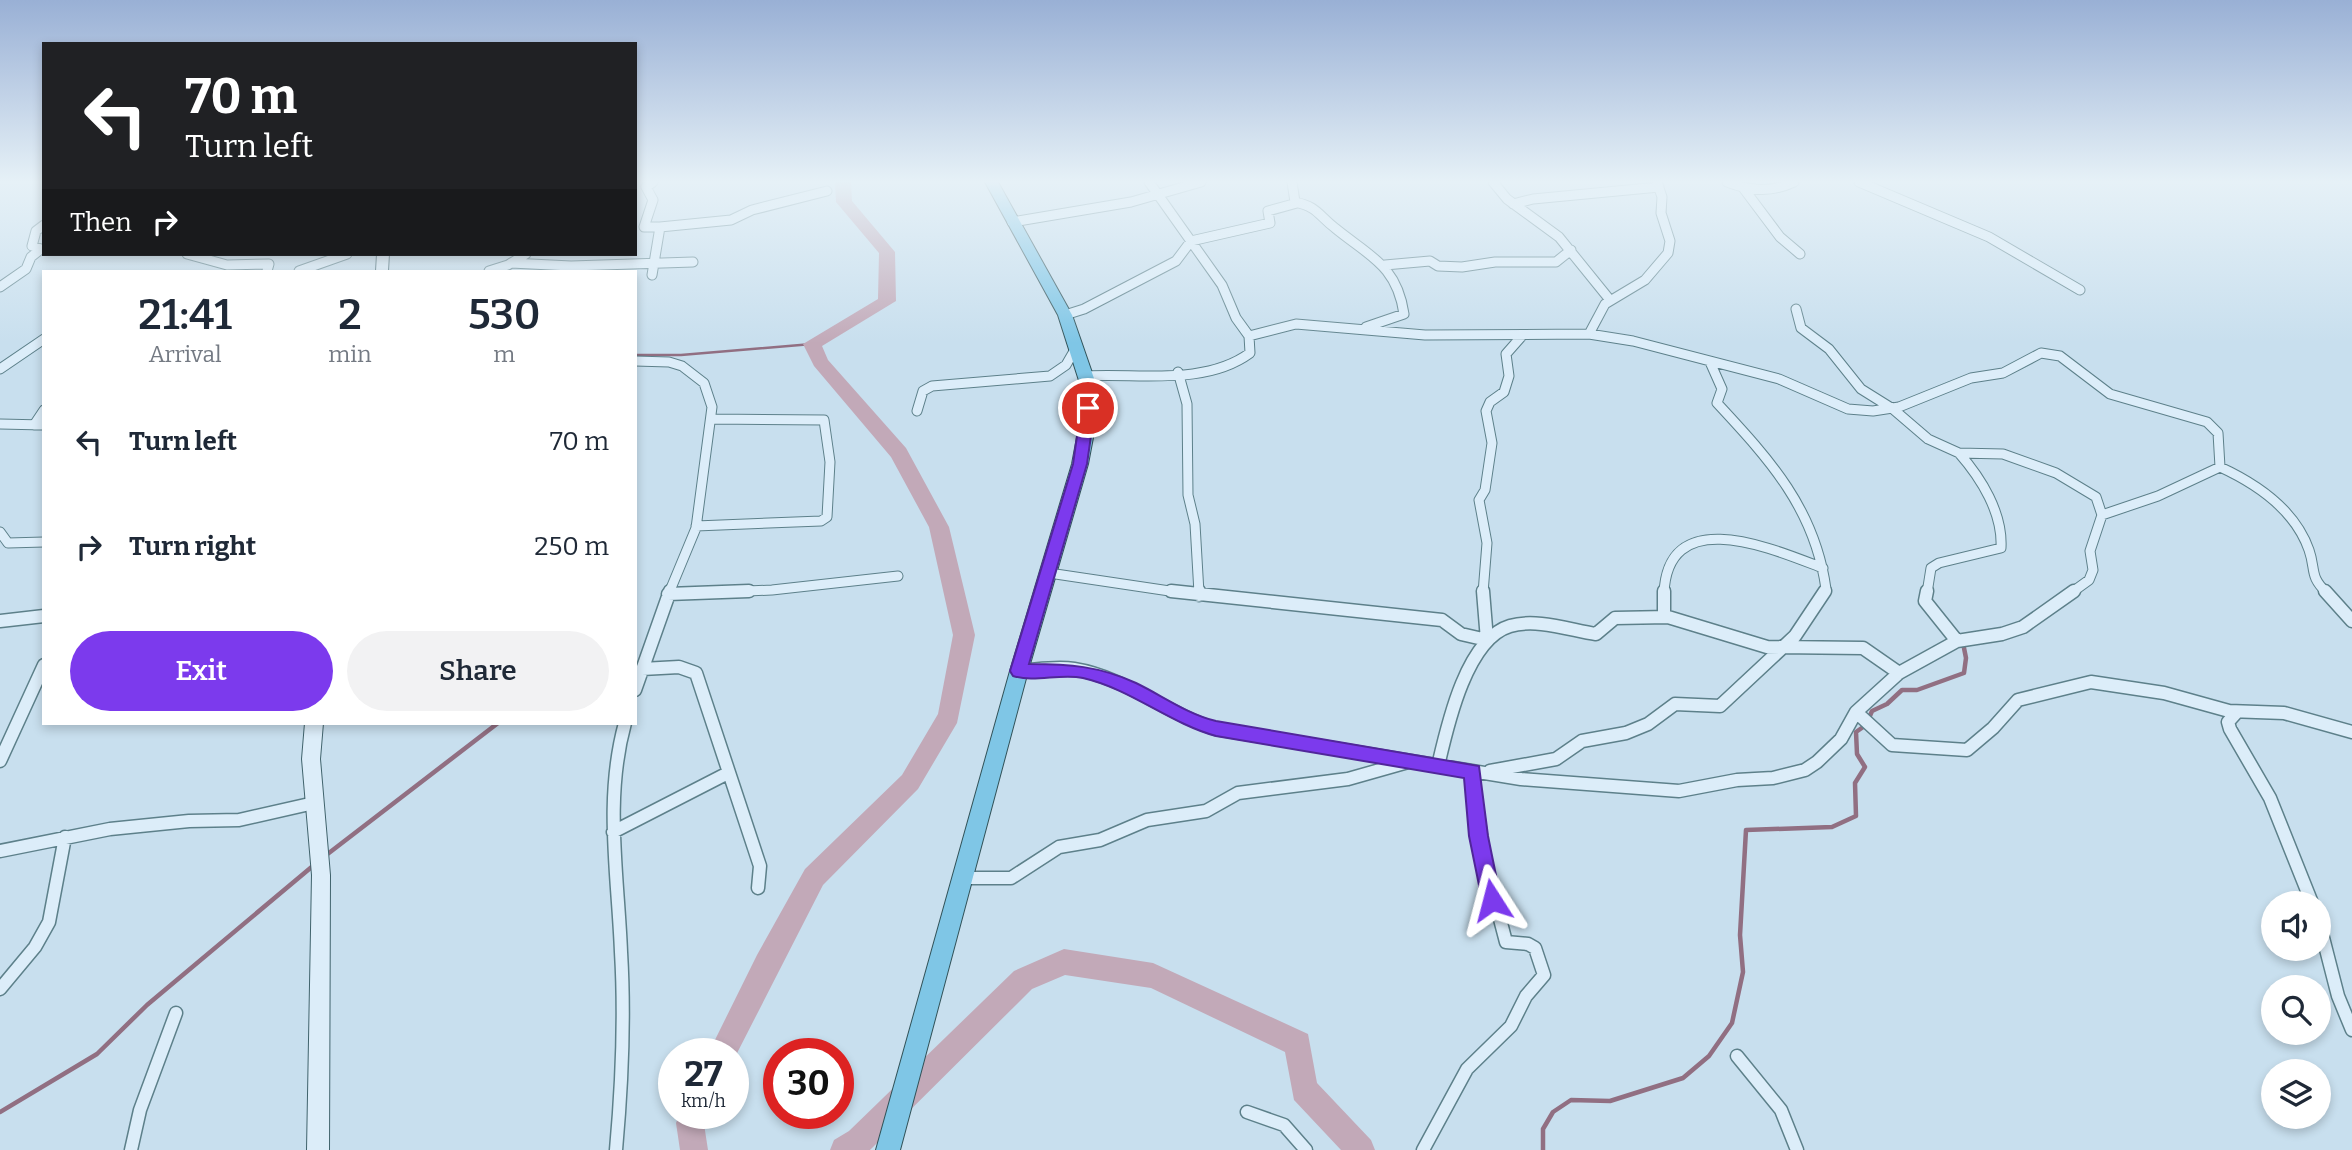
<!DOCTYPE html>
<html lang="en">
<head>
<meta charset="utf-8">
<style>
  body { margin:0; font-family:Bitter,serif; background:#f2f2f3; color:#1f2937; height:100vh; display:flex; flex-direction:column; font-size:26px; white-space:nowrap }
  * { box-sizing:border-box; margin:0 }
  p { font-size:23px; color:#747a83 }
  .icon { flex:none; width:38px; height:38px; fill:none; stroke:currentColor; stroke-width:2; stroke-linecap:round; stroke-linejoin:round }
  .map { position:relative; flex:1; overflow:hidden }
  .side { position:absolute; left:42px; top:270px; width:595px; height:455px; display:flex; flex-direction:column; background:#fff; border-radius:0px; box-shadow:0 4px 10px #0003 }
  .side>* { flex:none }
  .guide { position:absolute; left:42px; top:42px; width:595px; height:214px; border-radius:0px; box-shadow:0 4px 10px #0003; background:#202124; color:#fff; overflow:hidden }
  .buttons { position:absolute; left:2261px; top:891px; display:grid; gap:14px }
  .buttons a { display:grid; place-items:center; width:70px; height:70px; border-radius:50%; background:#fff; box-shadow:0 4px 10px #0003; font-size:35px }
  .speed { position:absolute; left:658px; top:1038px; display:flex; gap:14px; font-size:35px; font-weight:700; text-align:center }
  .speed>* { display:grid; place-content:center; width:91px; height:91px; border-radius:50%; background:#fff; box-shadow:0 4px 10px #0003; line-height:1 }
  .speed small { font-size:18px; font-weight:400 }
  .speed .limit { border:10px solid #d22; background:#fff; color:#111 }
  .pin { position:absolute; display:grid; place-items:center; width:60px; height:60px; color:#fff; margin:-30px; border:4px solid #fff; border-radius:50%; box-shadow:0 2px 7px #0007 }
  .me { position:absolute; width:77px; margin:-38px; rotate:351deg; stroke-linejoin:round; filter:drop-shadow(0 0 5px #0008) }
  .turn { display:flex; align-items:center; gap:24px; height:147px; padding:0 28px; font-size:32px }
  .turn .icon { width:91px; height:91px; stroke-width:2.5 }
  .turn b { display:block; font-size:49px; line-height:60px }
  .then { display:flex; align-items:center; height:66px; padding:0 28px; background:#0003; gap:14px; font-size:26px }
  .eta { display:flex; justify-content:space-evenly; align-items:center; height:119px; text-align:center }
  .eta b { font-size:42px; font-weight:600; line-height:49px }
  .cta { display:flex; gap:14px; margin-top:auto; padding:14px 28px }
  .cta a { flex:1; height:80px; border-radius:42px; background:#7c3aed; color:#fff; font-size:28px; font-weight:600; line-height:80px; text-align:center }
  .cta a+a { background:#f2f2f3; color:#1f2937 }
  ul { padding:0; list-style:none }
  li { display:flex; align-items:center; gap:21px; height:105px; padding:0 28px }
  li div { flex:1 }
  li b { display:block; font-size:26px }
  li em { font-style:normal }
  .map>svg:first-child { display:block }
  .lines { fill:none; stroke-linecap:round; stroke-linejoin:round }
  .stream-far1 { stroke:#916f82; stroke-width:2.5 }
  .stream { stroke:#916f82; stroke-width:4.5 }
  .river { fill:#c2a9b8; fill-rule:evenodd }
  .minor-far1-casing { stroke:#5d808a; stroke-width:11 }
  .minor-casing { stroke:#5d808a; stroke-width:15 }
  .secondary-casing { stroke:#40636c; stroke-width:2 }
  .trunk-casing { stroke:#315258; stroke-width:2 }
  .minor-far1 { stroke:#dcedf9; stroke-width:9 }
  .minor { stroke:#dcedf9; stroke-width:12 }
  .secondary { fill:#dcedf9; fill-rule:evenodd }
  .trunk { fill:#7fc6e6; fill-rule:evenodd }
  .route { fill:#7c3aed; stroke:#51269a; stroke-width:2 }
</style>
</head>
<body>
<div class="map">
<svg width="2352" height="1150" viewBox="0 0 2352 1150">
  <rect width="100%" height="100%" fill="#c8dfee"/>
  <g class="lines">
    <path class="stream-far1" d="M635 355H681L812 344"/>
    <path class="stream" d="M325 856 498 723
      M0 1112 97 1054 147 1005 314 865
      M1543 1150V1129L1553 1112 1571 1100 1610 1101 1683 1078 1709 1056 1732 1023 1743 972 1740 935 1746 830 1832 827 1856 816 1855 783 1865 767 1857 754 1856 732 1866 725 1872 711 1887 704 1902 690H1917L1964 673 1966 658 1963 643"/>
    <path class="river" d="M835 182H851L852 201 895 252 896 301 822 346 828 360 906 448 949 527 975 635 957 723 918 789 823 885 733 1061V1054H708L757 955 805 869 902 775 938 714 953 635 929 527 891 457 814 366 803 344 878 299 879 253 836 202Z
      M1064 949 1153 963 1308 1034 1317 1083 1371 1140 1375 1150H1341L1294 1100 1285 1052 1151 988 1065 975 1032 989 870 1150H830L834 1140 849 1131 1014 971Z
      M680 1113H709L704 1124 708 1150H680L676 1123Z"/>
    <defs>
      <path id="minor-far1" d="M1149 182 1222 285 1236 318 1249 336
        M1292 182 1295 202C1318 207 1318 215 1335 228 1369 256 1397 265 1404 314L1366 327
        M1493 182 1507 199 1559 237 1610 300
        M1727 182C1750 191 1771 193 1794 182
        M1859 182 1989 237 2080 290
        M1744 189 1780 237 1800 254
        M1513 204 1533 199 1659 187
        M1012 222 1131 202 1201 182
        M660 227 731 220 752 210 827 191
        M187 254 227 265 269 264 267 271
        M511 263 571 266 693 262
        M1385 265 1430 261 1438 266 1462 267 1495 262H1556L1571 250
        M299 271 347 254
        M489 271 508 265 526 254
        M652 275 660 227H644L653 200 646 187 653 182
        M0 287 26 269 31 257 41 249 32 246 36 231 44 225
        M1796 309 1801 328 1829 349 1861 389 1893 409 1928 439 1959 453 2003 454 2056 473 2096 497 2102 515 2090 551 2093 570 2089 580 2071 593
        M1065 315 1084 309 1176 261 1191 241 1270 223 1268 211 1297 203
        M1589 334 1605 304 1645 280 1668 253 1670 241 1661 213 1662 197 1657 182
        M635 361 669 362 682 366 704 383 712 407 696 528 669 593
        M1710 362 1722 389 1717 403C1770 460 1815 509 1826 589L1824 593
        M0 369 44 339
        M1178 372 1187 404 1188 495 1195 524 1199 593
        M1087 376C1139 373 1205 386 1250 353L1249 336 1296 324 1425 335 1589 334 1633 341 1779 379 1848 409 1873 411 1899 407 1971 378 2003 373 2041 353 2060 356 2110 394 2207 422 2218 433 2220 467
        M917 411 923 391 932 386 1050 376 1066 365 1077 346
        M0 424 44 425
        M34 425 44 410
        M2102 515 2158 496 2220 467C2257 484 2295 510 2309 550 2316 570 2309 576 2327 593
        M696 526 821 521 827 517 830 462 824 420 711 419
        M0 532 8 543 44 542
        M1049 573 1183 593
        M703 593 772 590 898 576
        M1483 593 1487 543 1479 500 1485 490 1492 443 1486 411 1490 402 1504 392 1509 376 1506 354 1521 337
        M1664 593C1668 502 1775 550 1823 568
        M1927 593 1931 568 1939 563 2001 548C2003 513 1981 478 1959 453"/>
      <path id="minor" d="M1171 591 1442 620 1461 634 1487 640
        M1199 591V595
        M1483 591 1487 640
        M1927 591 1925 601 1957 641
        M2325 591 2352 621
        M668 594 749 591
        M1664 617V591
        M0 621 44 616
        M642 669 679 667 696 673 760 866 758 888
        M1019 671C1037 670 1056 666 1074 669 1125 677 1167 714 1216 729L1521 779 1679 791 1737 780 1773 778 1805 770 1817 762 1841 739 1856 712 1899 673 1957 641 2002 634 2023 627 2074 591
        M635 690 670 591
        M1856 712 1892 745 1967 750 1993 728 2018 700 2091 682 2164 693 2229 711 2284 713 2352 732
        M2237 712 2228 722 2230 729 2270 798 2312 903
        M0 761 44 665
        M1438 766C1447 727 1466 639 1510 626 1536 618 1570 630 1596 634L1615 618 1668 617 1767 647 1863 648 1899 673
        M1490 771 1556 759 1582 741 1626 733 1648 724 1675 704 1720 706 1795 636 1825 591
        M613 832 728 773
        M0 851 110 829 189 821 239 820 314 803
        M964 878H1011L1059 847 1100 840 1147 820 1206 811 1238 793 1348 779 1408 762
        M2319 922 2338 996 2352 1030
        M0 989 35 947 49 922 65 837
        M1737 1056 1781 1110 1797 1150
        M1247 1112 1284 1125 1306 1150
        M131 1150 140 1110 176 1013
        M616 1150C622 1084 625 1018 621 952 618 875 604 799 625 723
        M1423 1150 1467 1069 1511 1026 1526 996 1544 975 1535 948 1528 944 1506 942 1484 858 1472 771"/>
      <path id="secondary" d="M377 254H389L388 271H376Z
        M305 723H323L320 759 330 875 329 1150H307L312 875 302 759Z"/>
      <path id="trunk" d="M985 182H998L1072 315 1098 390 1095 427 1088 464 1028 671 900 1150H876L1010 671 1072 464 1079 427 1082 390 1058 315Z"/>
    </defs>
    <use href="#minor-far1" class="minor-far1-casing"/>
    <use href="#minor" class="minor-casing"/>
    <use href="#secondary" class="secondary-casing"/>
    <use href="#trunk" class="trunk-casing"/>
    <use href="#minor-far1" class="minor-far1"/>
    <use href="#minor" class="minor"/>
    <use href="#secondary" class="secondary"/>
    <use href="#trunk" class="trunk"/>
  </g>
  <linearGradient id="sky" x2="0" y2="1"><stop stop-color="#99b0d5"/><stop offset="0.53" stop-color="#e6f1f7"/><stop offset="1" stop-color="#e6f1f7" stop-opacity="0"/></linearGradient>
  <rect width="2352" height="343" fill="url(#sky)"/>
  <path class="route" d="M1088 403 1095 408 1087 464 1029 664C1069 664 1099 666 1136 683 1163 696 1187 714 1216 721L1479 766 1488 836 1501 900 1498 907 1492 909 1485 907 1482 900 1469 836 1464 778 1216 736C1169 723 1131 689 1083 678 1060 673 1035 683 1013 676L1010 671 1073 464 1081 408Z"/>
</svg>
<div class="buttons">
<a><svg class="icon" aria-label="sound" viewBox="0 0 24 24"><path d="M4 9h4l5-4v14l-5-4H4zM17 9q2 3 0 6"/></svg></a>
<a><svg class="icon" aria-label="search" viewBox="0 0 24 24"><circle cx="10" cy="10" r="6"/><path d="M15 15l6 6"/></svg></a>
<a><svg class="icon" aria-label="layers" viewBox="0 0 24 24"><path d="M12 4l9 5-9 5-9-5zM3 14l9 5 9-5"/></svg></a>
</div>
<div class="speed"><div>27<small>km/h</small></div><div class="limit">30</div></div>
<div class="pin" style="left:1088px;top:408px;background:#d93025"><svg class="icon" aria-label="arrive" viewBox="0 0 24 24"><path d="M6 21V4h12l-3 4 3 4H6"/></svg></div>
<svg class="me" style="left:1492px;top:900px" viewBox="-20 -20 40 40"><path d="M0-17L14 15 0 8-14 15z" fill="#7c3aed" stroke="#fff" stroke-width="4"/></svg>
<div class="guide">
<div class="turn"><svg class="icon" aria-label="left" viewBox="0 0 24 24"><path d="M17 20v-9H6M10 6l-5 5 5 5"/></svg><div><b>70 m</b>Turn left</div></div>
<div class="then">Then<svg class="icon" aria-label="right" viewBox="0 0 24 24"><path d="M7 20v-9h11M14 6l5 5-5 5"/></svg></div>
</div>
<section class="side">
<div class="eta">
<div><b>21:41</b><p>Arrival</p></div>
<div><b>2</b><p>min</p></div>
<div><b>530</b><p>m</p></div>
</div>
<ul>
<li><svg class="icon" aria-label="left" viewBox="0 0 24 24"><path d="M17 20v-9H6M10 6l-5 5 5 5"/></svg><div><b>Turn left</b></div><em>70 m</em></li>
<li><svg class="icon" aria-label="right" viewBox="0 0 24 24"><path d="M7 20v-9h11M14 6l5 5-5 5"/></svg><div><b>Turn right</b></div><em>250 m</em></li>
</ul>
<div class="cta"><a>Exit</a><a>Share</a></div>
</section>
</div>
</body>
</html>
